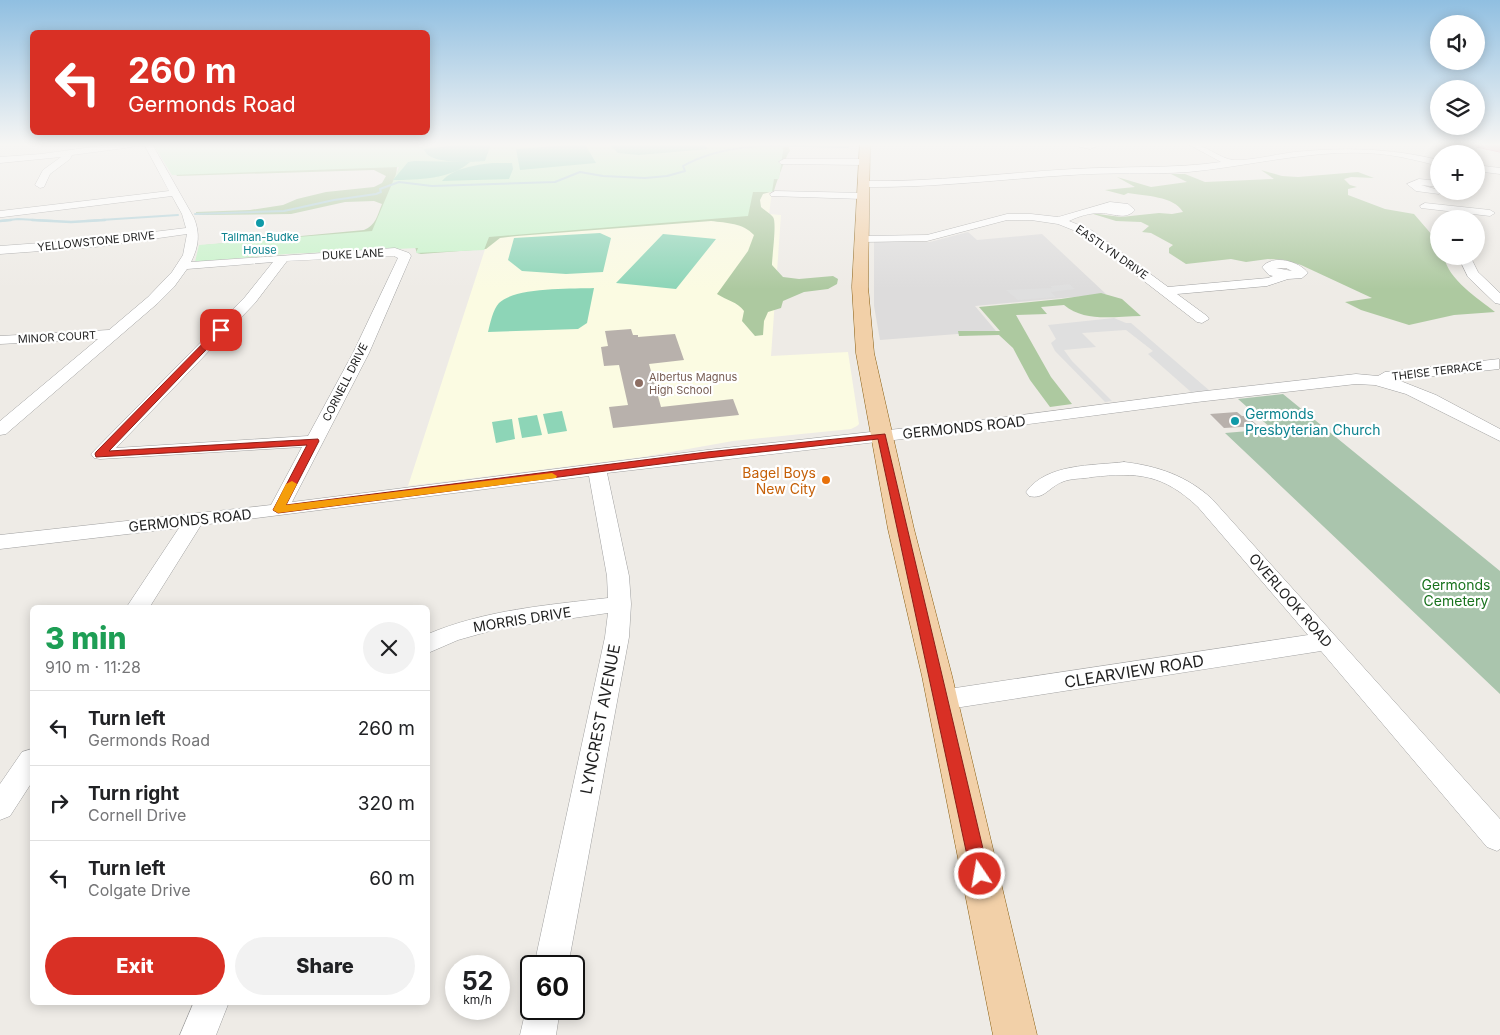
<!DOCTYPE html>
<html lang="en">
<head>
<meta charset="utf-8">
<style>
  body { margin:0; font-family:Inter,sans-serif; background:#f2f2f2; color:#202124; height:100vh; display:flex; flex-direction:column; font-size:19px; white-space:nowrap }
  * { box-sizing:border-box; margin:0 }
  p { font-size:16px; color:#757577 }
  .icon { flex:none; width:28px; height:28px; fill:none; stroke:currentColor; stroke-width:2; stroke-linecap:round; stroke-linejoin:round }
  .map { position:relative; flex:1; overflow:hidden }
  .details { position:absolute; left:30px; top:605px; width:400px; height:400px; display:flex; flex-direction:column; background:#fff; border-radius:8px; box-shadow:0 2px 12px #0003 }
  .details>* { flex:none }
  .hud { position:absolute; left:30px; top:30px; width:400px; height:105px; border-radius:8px; box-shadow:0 2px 12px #0003; background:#d93025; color:#fff; overflow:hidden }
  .fabs { position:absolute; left:1430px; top:15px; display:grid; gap:10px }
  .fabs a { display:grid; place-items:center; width:55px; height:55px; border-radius:50%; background:#fff; box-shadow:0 2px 12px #0003; font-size:25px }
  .speed { position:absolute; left:445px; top:955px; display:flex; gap:10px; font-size:25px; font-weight:700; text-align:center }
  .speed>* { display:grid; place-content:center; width:65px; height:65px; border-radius:50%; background:#fff; box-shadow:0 2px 12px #0003; line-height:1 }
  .speed small { font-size:12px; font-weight:400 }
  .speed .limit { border:2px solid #111; border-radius:8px; background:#fff; color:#111 }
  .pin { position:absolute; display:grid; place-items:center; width:42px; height:42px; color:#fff; margin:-21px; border-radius:10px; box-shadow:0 2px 8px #0006 }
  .me { position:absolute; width:55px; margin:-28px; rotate:348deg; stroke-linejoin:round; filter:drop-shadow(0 0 4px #0008) }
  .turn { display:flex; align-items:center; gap:18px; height:105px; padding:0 15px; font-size:22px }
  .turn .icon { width:65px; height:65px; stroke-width:2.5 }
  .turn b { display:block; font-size:35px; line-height:42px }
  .round { display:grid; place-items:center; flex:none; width:52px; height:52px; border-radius:26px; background:#f2f2f2 }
  .headline { display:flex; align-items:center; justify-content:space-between; height:85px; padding:0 15px }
  h1 { font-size:30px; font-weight:800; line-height:38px; color:#1e9e55 }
  .cta { display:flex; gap:10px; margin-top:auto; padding:10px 15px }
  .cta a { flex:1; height:58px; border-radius:30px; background:#d93025; color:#fff; font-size:20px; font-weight:800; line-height:58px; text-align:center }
  .cta a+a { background:#f2f2f2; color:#202124 }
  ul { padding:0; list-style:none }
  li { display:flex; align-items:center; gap:15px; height:75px; padding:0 15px; border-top:1px solid #e0e0e0 }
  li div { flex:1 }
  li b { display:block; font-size:19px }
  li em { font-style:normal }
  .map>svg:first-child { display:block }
  .residential { fill:#dddcdc }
  .education { fill:#fbfbe2 }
  .forest { fill:#adc9a0 }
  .cemetery { fill:#aac5ad }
  .park { fill:#c8f3ca }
  .pitch { fill:#8dd5b7 }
  .parking { fill:#dfdfdf }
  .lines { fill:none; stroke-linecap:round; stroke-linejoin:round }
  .stream-far1 { stroke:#accfd7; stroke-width:2 }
  .stream { stroke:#accfd7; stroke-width:2.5 }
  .building { fill:#b8b1ac }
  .minor-casing { stroke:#a0a0a0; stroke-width:1 }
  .major-casing { stroke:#895e11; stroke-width:1 }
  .highway-casing { stroke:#c7396d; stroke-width:1 }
  .minor { fill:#fff; fill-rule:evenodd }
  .major { fill:#f2d0a8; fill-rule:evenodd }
  .highway { fill:#dd97a6; fill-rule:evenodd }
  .route { fill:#d93025; stroke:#8d1f18 }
  .slow { fill:#f59e0b }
  .culture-dot { fill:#0f9aa8; stroke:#fff; stroke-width:2 }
  .education-dot { fill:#8d6e63; stroke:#fff; stroke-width:2 }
  .food-dot { fill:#e8710a; stroke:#fff; stroke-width:2 }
  .labels { text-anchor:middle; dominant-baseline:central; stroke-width:4.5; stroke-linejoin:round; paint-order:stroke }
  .far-culture-label { font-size:11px; fill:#0d838f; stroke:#fff }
  .far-street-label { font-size:11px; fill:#1f1f1f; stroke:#fff }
  .far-education-label { font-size:11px; fill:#785e54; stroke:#fff; text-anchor:start }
  .culture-label { font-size:14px; fill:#0d838f; stroke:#fff; text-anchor:start }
  .street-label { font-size:14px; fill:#1f1f1f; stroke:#fff }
  .food-label { font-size:14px; fill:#c56008; stroke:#fff; text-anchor:end }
  .park-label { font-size:14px; fill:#18721d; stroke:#fff }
  .near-street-label { font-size:16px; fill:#1f1f1f; stroke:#fff }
</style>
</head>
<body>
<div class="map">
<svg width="1500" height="1035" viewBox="0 0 1500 1035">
  <rect width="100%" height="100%" fill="#eeebe6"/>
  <path class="residential" d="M968 232 977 240 1042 234 1106 294 975 306 996 331 880 340 874 306V242H930Z"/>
  <path class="education" d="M753 192H772L769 214 781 215 771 356 848 352 859 424 857 426 851 429 733 441 643 457 408 486 489 237Z"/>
  <path class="forest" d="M184 144 397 167 396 176 717 144H788L790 151C786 155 776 184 774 191L763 194 760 200 761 207C764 210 770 213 773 217 777 222 772 256 772 265L783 277 799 279 833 276 838 279 837 284 828 289 804 292 783 301 781 308 768 312 764 321 763 335 755 336 742 321 744 311C738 302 726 300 717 294L748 251 754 235C743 223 727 223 711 221L517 236 500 238 486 249 421 254 417 253 415 247 205 245 364 230C376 225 377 216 382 204L374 201 345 202 291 214 200 215 196 214V212L250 210 283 205 297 199 326 192 374 187 382 183 386 176 374 170 177 176 173 169Z
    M1261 170 1282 176 1298 177 1358 172 1374 178 1351 177 1344 179 1350 185 1357 187 1348 189V195L1385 209 1414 214 1439 243V256H1444C1448 280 1478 298 1495 312L1454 315 1409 325 1361 310 1345 302 1372 298 1301 265 1285 260 1268 259 1246 262 1231 259 1186 264 1169 253V248L1173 245 1151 233 1142 232 1149 226 1141 222 1116 221 1090 213 1121 217 1159 213 1172 214 1183 212C1174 196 1145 196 1128 193L1124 195 1105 190 1135 187 1117 177 1151 187 1187 182 1171 174H1185L1205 182 1274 179Z
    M1101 293 1122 299 1141 316C1114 316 1086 323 1064 305L1041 307 1047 314 1016 315 1051 377 1072 404 1050 407 1030 380 1013 348 999 335 959 336 958 331H1000L979 307 1061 299Z"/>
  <path class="cemetery" d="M1283 394 1500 571V694L1225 433 1272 429 1238 399Z"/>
  <path class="park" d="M153 144H784L779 179H774L772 192H753L748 216 489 237 484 250 416 253 418 248 286 254 195 262 199 245 372 231 399 167 172 175Z"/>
  <path class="pitch" d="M467 144H491L485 161C471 162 428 165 424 149Z
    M585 144 596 163 520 170 516 149Z
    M609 144H703L709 149 639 155 618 153Z
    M414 161 470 162C452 179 416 180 393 180L408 162Z
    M492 163H512L513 169 509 179 442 181C453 168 476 165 492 163Z
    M600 233 611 238 603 272 566 274 522 271 508 260 514 238Z
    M663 234 716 239 676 289 616 283Z
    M594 288 587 323 578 329 488 332C490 324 493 309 499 303 515 287 571 289 594 288Z
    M562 411 567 431 548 434 543 414Z
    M537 415 542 435 522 438 518 418Z
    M512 419 515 439 496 443 492 422Z"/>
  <path class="parking" d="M1069 284 1075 289 1051 292 1056 297 1018 300 1006 290 1052 288 1051 286Z
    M1114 318 1126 323H1131L1210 391 1191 392 1148 354 1153 351 1126 330 1082 333 1096 347 1064 350 1072 361 1112 401 1105 402 1055 351 1051 343 1056 339 1048 325Z"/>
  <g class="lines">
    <path class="stream-far1" d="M195 214 284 211 334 200 376 194 381 192 380 189 399 182 432 186 555 182 580 172 603 176 645 178 667 176 685 171 683 166C732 138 794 147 848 147
      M0 221 18 219 54 221
      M85 221 178 215"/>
    <path class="stream" d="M32 220 71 222 105 220
      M0 221 11 220"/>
  </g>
  <path class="building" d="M631 329 633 335H638V337L675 334 684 360 649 364 661 407 733 399 739 415 613 428 609 407 628 405 619 365 604 366 601 347 608 346 605 331Z
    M1237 412 1242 416H1247L1258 426 1224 428 1210 414Z"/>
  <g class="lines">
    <defs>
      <path id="minor" d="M114 144H136L132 147 72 155 70 159 50 174 44 187 40 188 35 185 43 170 61 157 0 163V157L41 154Z
        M144 144H152L194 218C200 233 199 246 191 262L395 248 409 253 411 256 369 353 292 502 707 450 998 418 1197 392 1356 374 1378 376 1385 372 1499 359V369L1398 380 1436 395 1500 429V441L1406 394 1375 385 1356 384 1197 402 998 428 607 473 629 576 631 604 629 637 568 966H534L605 637 608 613 497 629 458 640 428 653V634C485 610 547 605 608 598L607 576 589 476 201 525 149 608H126L179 528 0 549V535L271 505 302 447 100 459 94 458 91 454 245 297 273 262 187 269 174 287 158 303 6 434 0 435V421L98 339 0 344V336L109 330 148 297 172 272 183 255 187 234 95 247 0 254V246L95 239 186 228 182 214 172 196 3 217H0V211L169 191ZM394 256 398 258 353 353 308 436 116 448 255 303 287 261Z
        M1074 144H1102L1090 149 1075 146Z
        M1188 144C1207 144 1219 159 1234 160 1249 161 1278 154 1294 152 1344 147 1390 148 1439 160V166C1419 161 1400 156 1380 154 1316 148 1252 166 1188 172 1149 175 1110 172 1071 175 1002 179 933 188 864 187L859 184 864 181C934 182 1003 173 1073 169 1123 166 1172 169 1221 162Z
        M784 159H865L870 162 865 165 781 164 779 162Z
        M1476 165 1500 168V174L1476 171Z
        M1419 179 1439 181V187L1421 185 1439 190V194L1416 191 1407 184Z
        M775 191 863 193 868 196 863 199 771 196 770 194Z
        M1110 202 1128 204 1135 210C1125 221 1113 213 1101 213 1090 213 1079 216 1069 221L1091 230 1168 287 1268 278 1273 276 1269 275 1262 267C1273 254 1299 261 1308 273L1302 278 1288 279 1267 286 1177 294 1207 316 1209 319 1202 323 1197 322 1083 234 1058 224 1031 220H1007L927 241 862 242 856 239 862 236 927 235 1007 214H1031L1058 217ZM1276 268H1286L1292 271Z
        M1425 203 1490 210 1495 213 1490 216 1421 208 1420 206Z
        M1458 256H1470L1478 272 1500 293V304L1495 303 1468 277Z
        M1124 462C1158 466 1187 476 1212 499L1500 819V849L1497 851 1487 847 1321 651 942 710 933 707 929 700 933 693 942 690 1308 635 1198 507C1163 474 1138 472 1092 477 1083 479 1071 478 1062 482 1049 487 1044 500 1029 496L1026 492C1047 463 1092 466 1124 462Z
        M32 749V782L10 816 0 820V784L22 752Z
        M531 997V1009H560L556 1035H520L526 1009Z
        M194 1002H229L216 1035H180Z"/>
      <path id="major" d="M860 144H870L868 287 874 353 914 529 952 676 1037 1035H993L922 676 888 529 856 353 852 287Z"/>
      <path id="highway" d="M1475 144H1500V152L1477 147Z"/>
    </defs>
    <use href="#minor" class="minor-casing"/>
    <use href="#major" class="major-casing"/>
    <use href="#highway" class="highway-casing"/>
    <use href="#minor" class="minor"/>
    <use href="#major" class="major"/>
    <use href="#highway" class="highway"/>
  </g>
  <linearGradient id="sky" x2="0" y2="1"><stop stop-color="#90bfe1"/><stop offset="0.5" stop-color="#f7f6f4"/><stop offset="1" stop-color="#f7f6f4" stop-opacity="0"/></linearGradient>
  <rect width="1500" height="289" fill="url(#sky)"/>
  <path class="route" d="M218 328 225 330 109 451 318 439 319 441 286 505 707 452 885 434 989 874 986 880 980 883 974 880 971 874 878 439 707 458 278 513 273 510 307 445 96 457 95 454 96 452Z"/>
  <path class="slow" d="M552 473 557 476 556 478 278 513 273 510 286 484 292 481 297 484 286 505Z"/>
  <g class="culture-dot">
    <circle cx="260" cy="223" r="5"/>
    <circle cx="1235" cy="421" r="5"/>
  </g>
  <circle class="education-dot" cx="639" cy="383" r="5"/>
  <circle class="food-dot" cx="826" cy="480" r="5"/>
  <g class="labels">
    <g class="far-culture-label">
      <text x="260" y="237">Tallman-Budke<tspan x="260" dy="13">House</tspan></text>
    </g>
    <g class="far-street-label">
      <text transform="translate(96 241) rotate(-6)">YELLOWSTONE DRIVE</text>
      <text transform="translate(1112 252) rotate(35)">EASTLYN DRIVE</text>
      <text transform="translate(353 254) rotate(-3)">DUKE LANE</text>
      <text transform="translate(57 337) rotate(-3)">MINOR COURT</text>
      <text transform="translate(1437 371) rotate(-7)">THEISE TERRACE</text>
      <text transform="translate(345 382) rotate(-63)">CORNELL DRIVE</text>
    </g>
    <g class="far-education-label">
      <text x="649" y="377">Albertus Magnus<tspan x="649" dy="13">High School</tspan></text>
    </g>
    <g class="culture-label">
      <text x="1245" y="413">Germonds<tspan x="1245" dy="16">Presbyterian Church</tspan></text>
    </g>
    <g class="street-label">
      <text transform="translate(964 427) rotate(-6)">GERMONDS ROAD</text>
      <text transform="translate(190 520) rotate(-6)">GERMONDS ROAD</text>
      <text transform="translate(1291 600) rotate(49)">OVERLOOK ROAD</text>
      <text transform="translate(522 619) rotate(-9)">MORRIS DRIVE</text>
    </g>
    <g class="food-label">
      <text x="816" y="472">Bagel Boys<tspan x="816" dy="16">New City</tspan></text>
    </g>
    <g class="park-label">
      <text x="1456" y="584">Germonds<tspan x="1456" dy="16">Cemetery</tspan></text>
    </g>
    <g class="near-street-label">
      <text transform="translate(1134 671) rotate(-9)">CLEARVIEW ROAD</text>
      <text transform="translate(600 719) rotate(-79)">LYNCREST AVENUE</text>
    </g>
  </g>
</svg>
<div class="fabs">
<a><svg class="icon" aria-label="sound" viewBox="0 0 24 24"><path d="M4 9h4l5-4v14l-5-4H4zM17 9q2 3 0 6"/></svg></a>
<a><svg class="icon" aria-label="layers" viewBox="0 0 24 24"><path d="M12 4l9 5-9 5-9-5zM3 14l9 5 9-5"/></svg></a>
<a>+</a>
<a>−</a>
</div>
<div class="speed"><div>52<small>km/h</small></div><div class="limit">60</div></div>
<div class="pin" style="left:221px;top:330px;background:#d93025"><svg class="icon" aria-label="arrive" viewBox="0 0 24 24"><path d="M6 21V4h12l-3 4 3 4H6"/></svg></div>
<svg class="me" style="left:980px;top:874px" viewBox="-20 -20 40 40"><circle r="17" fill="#d93025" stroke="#fff" stroke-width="3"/><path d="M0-11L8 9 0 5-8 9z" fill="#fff"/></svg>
<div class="hud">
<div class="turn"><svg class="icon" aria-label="left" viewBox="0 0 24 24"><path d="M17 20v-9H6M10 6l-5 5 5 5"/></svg><div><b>260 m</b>Germonds Road</div></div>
</div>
<section class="details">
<div class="headline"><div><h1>3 min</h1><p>910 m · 11:28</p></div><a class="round"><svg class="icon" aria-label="close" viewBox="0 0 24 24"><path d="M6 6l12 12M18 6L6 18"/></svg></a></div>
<ul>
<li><svg class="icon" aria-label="left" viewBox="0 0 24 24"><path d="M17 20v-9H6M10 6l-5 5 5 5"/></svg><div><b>Turn left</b><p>Germonds Road</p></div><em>260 m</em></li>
<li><svg class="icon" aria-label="right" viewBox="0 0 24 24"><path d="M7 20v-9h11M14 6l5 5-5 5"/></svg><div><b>Turn right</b><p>Cornell Drive</p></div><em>320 m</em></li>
<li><svg class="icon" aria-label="left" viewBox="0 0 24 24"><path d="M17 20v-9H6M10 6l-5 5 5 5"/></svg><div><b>Turn left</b><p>Colgate Drive</p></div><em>60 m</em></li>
</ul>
<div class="cta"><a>Exit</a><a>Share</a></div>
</section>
</div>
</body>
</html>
